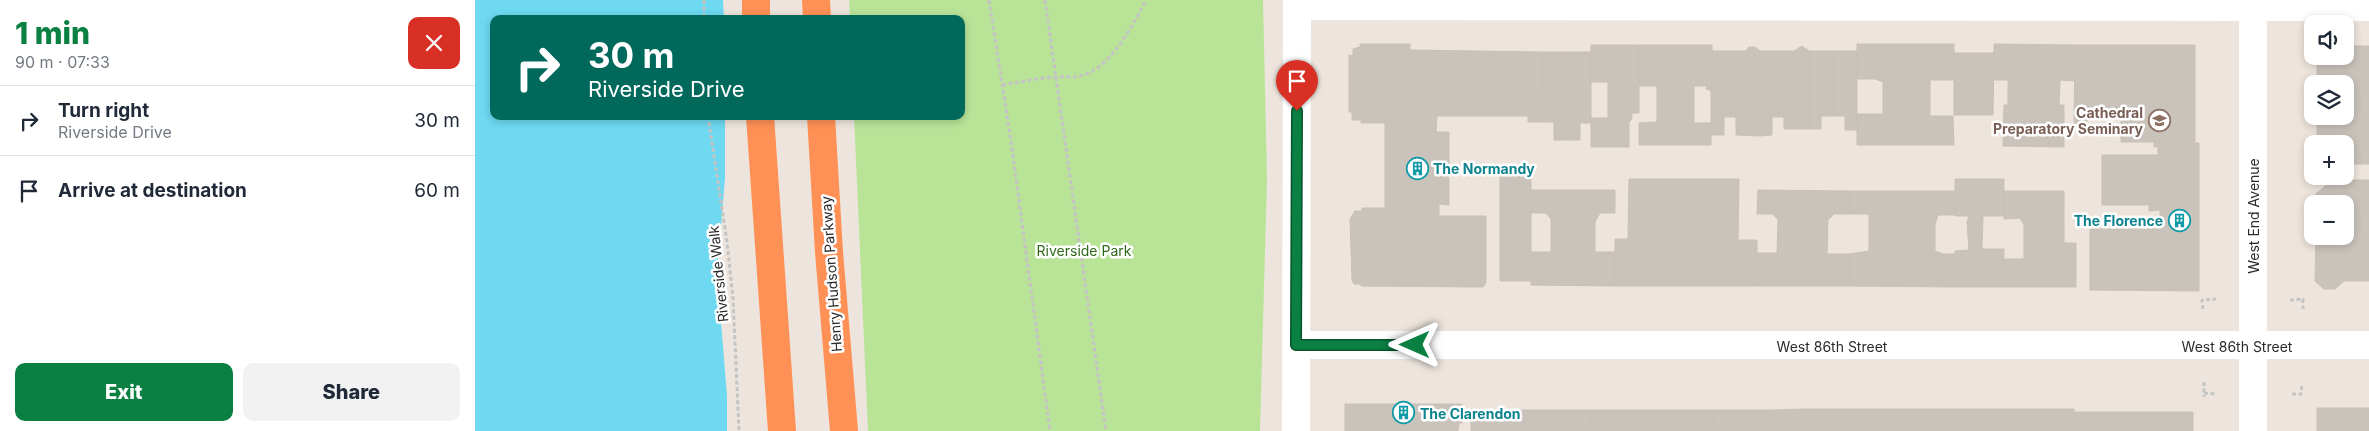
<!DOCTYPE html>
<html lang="en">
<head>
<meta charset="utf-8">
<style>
  body { margin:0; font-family:Inter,sans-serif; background:#f2f2f3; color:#1f2937; height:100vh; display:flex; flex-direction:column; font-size:19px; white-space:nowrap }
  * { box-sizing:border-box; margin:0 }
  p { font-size:16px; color:#747a83 }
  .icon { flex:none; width:28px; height:28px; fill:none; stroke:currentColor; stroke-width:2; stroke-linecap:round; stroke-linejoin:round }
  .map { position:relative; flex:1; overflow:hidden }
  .drawer { display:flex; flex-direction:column; background:#fff; width:475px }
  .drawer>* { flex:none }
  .guide { position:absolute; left:15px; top:15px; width:475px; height:105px; border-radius:10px; box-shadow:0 2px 8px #0003; background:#00695c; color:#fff; overflow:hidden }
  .tools { position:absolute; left:1829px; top:15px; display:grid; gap:10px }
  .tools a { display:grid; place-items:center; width:50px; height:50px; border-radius:10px; background:#fff; box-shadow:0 2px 8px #0003; font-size:25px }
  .pin { position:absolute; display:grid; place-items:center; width:42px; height:42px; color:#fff; margin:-51px -21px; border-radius:50% 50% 50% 0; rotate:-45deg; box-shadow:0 0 5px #0007 }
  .pin .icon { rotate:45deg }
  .me { position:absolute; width:55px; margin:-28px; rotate:270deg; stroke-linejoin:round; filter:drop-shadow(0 0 4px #0008) }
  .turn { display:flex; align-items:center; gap:18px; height:105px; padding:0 15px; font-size:22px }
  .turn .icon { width:65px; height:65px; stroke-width:2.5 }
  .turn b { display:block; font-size:35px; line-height:42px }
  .round { display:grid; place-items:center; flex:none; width:52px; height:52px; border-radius:10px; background:#f2f2f3 }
  .head { display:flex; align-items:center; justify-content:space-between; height:85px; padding:0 15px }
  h1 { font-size:30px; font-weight:800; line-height:38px; color:#0b8043 }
  .primary-button { display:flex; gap:10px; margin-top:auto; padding:10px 15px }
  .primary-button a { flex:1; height:58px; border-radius:10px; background:#0b8043; color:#fff; font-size:20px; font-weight:800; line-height:58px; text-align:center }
  .primary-button a+a { background:#f2f2f3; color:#1f2937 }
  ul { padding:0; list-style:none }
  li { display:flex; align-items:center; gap:15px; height:70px; padding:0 15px; border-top:1px solid #e0e1e3 }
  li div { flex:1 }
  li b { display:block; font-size:19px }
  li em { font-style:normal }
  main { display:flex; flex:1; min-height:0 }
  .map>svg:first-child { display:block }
  .green { fill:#b9e498 }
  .water { fill:#6ed9f1 }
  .building { fill:#c9c3bb; stroke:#c9c0b6 }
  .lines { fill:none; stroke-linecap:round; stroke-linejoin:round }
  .path { stroke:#c4c4c4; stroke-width:3; stroke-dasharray:4 2.5; stroke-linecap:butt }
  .street { stroke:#fff; stroke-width:28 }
  .secondary { stroke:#fff; stroke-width:28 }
  .highway { stroke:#ff9056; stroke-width:28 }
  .route-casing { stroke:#07532c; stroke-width:12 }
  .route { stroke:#0b8043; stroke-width:9 }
  .labels { text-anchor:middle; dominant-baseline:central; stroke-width:5; stroke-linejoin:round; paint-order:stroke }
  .education-label { font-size:14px; font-weight:bold; fill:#785e54; stroke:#fff; text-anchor:end }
  .culture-label { font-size:14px; font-weight:bold; fill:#0d838f; stroke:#fff; text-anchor:start }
  .street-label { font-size:14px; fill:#2b2b2b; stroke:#fff }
  .park-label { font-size:14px; fill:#316a19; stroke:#fff }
</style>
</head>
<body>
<main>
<section class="drawer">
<div class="head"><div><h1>1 min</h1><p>90 m · 07:33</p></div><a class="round" style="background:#d93025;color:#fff"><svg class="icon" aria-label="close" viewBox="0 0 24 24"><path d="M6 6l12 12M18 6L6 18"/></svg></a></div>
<ul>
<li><svg class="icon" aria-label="right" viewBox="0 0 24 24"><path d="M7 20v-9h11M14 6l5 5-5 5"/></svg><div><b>Turn right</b><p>Riverside Drive</p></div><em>30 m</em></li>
<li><svg class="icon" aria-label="arrive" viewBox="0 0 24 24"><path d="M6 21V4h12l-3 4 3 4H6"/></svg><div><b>Arrive at destination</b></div><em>60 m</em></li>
</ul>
<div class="primary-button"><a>Exit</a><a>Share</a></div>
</section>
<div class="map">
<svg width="1894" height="431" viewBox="0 0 1894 431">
  <rect width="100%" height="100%" fill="#ede5dd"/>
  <path class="green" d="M374 0H788L792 179 785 431H393L379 116H486V19H375Z"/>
  <path class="water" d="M0 0H248L249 19H19V116H250V178L242 273 252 396V431H0Z"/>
  <path class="building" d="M885 44H935V50L1068 52 1067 122H1053V116H962L961 132H974V205L964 204V216H1011V283L1008 287 886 286V284H879L877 280 875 219 880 211H887V208H910V123H886V120H877V112H874V55L878 56V49L885 47Z
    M1382 44H1479V80H1455V116H1478L1479 145H1382V114H1408V82L1400 79H1382Z
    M1519 44 1600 45V81L1585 80 1584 105H1589V147L1528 146 1529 105H1533V80H1519Z
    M1116 45H1164V113H1157V119L1154 122V147H1116V118H1133V82H1116Z
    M1164 45H1237V91L1231 89 1232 86H1219V123H1236V145H1164V123L1182 122V86H1164Z
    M1600 45H1720V142H1646V110H1612V127H1599Z
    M1327 46 1334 51V129H1309V51H1319Z
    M1870 46H1894V137H1842V116H1870V84H1842V56H1870Z
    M1274 47H1280L1285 51V136L1261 135V51H1271Z
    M1236 51H1261V117H1249V135H1236Z
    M1285 51H1309V117H1297V135L1285 136Z
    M1334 51H1358V116H1346V129H1334Z
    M1358 51H1382V130H1370V116H1358Z
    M1068 52H1091V140H1079V122H1067Z
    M1091 52H1116V123H1105V140H1091Z
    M1479 53H1519L1518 115H1479Z
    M1842 137H1894V164H1870V144H1842Z
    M1679 142 1724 143V291L1615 290V229H1685V210L1674 211V205H1627V155H1683V147H1679Z
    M1025 166H1056V281H1025Z
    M1154 179H1264L1263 240H1282V286H1140V239H1153Z
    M1480 179H1529V216H1508L1507 249H1529L1528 287H1480V251L1494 250 1492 222 1494 216H1480Z
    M1857 180H1894V281H1869L1860 289H1849L1840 281 1841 236H1870V204H1841V194Z
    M1056 190H1140V213H1125L1120 222V252H1140V286L1056 285V252H1076V219L1071 213H1056Z
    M1283 190 1374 191V214H1359L1353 220 1352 254H1374V286H1282V253H1302L1303 220 1298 214H1282Z
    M1374 191H1480V215H1463L1460 225V251L1468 254H1480V287L1374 286V254L1394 251V214H1374Z
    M1529 191H1589V243H1601V287H1528L1529 259H1549V225L1545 218 1529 219Z
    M870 404H987V423H984L983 431H870Z
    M1842 408H1894V431H1842Z
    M1328 409H1415V431H1328Z
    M1328 409V431H1296V410Z
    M1415 409H1501V431H1415Z
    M1501 409H1599V431H1501Z
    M996 410H1116V431H996Z
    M1116 410H1213V431H1116Z
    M1213 410H1238V431H1213Z
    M1238 410H1296V431H1238Z
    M1599 412H1718V431H1599Z"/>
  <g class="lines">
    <path class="path" d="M229 0V19
      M514 0 536 141 575 431
      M570 0 631 431
      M527 85C545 82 563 78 581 77 592 77 601 78 611 74 637 65 659 23 671 0
      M233 116 252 242 258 298 264 431
      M1815 300 1828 299V309
      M1728 309 1727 300 1741 299
      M1729 382V397
      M1729 393 1741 394
      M1817 394H1826L1827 384"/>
    <path class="street" d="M822 6 1894 7"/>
    <path class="secondary" d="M1778 0V431
      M821 345H1894
      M821 431 822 0"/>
    <path class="highway" d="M281 0V19
      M341 0 342 19
      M285 116 307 431
      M346 116 354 252 369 431"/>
  </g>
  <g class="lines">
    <defs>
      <path id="route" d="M822 111 821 345H940"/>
    </defs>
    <use href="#route" class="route-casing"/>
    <use href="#route" class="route"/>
  </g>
  <defs>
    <symbol id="school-ring" viewBox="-11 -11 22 22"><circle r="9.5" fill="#fff" stroke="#8d6e63" stroke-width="1.5"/><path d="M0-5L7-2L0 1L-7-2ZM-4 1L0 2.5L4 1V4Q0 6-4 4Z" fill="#8d6e63"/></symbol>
    <symbol id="building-ring" viewBox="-11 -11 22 22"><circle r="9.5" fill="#fff" stroke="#0f9aa8" stroke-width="1.5"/><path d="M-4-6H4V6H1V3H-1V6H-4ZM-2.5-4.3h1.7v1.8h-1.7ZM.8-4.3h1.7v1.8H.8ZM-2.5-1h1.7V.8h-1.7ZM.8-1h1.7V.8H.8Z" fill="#0f9aa8"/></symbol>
  </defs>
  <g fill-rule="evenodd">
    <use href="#school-ring" x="1672" y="108" width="25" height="25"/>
    <use href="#building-ring" x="930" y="156" width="25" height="25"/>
    <use href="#building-ring" x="1692" y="208" width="25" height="25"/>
    <use href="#building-ring" x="916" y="400" width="25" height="25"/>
  </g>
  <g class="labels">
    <g class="education-label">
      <text x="1668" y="112">Cathedral<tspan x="1668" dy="16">Preparatory Seminary</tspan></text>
    </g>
    <g class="culture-label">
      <text x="958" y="168">The Normandy</text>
      <text x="1688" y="220" text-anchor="end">The Florence</text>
      <text x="945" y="413">The Clarendon</text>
    </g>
    <g class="street-label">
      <text transform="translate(1778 216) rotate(-90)">West End Avenue</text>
      <text transform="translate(243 274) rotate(-96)">Riverside Walk</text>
      <text transform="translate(356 274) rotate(-94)">Henry Hudson Parkway</text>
      <text x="1357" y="346">West 86th Street</text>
      <text x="1762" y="346">West 86th Street</text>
    </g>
    <g class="park-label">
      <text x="609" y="250">Riverside Park</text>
    </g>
  </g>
</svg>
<div class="tools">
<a><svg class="icon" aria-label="sound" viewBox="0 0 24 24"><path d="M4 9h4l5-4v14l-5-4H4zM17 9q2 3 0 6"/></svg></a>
<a><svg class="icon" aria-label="layers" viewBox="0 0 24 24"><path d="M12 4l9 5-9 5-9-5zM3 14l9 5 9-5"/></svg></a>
<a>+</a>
<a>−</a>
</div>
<div class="pin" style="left:822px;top:111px;background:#d93025"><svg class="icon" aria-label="arrive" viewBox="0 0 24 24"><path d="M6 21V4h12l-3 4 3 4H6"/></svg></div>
<svg class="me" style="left:940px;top:345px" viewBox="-20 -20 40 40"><path d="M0-17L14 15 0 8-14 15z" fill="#0b8043" stroke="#fff" stroke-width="4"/></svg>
<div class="guide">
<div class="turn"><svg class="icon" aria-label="right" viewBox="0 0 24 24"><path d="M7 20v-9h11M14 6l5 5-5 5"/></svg><div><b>30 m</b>Riverside Drive</div></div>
</div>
</div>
</main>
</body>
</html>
